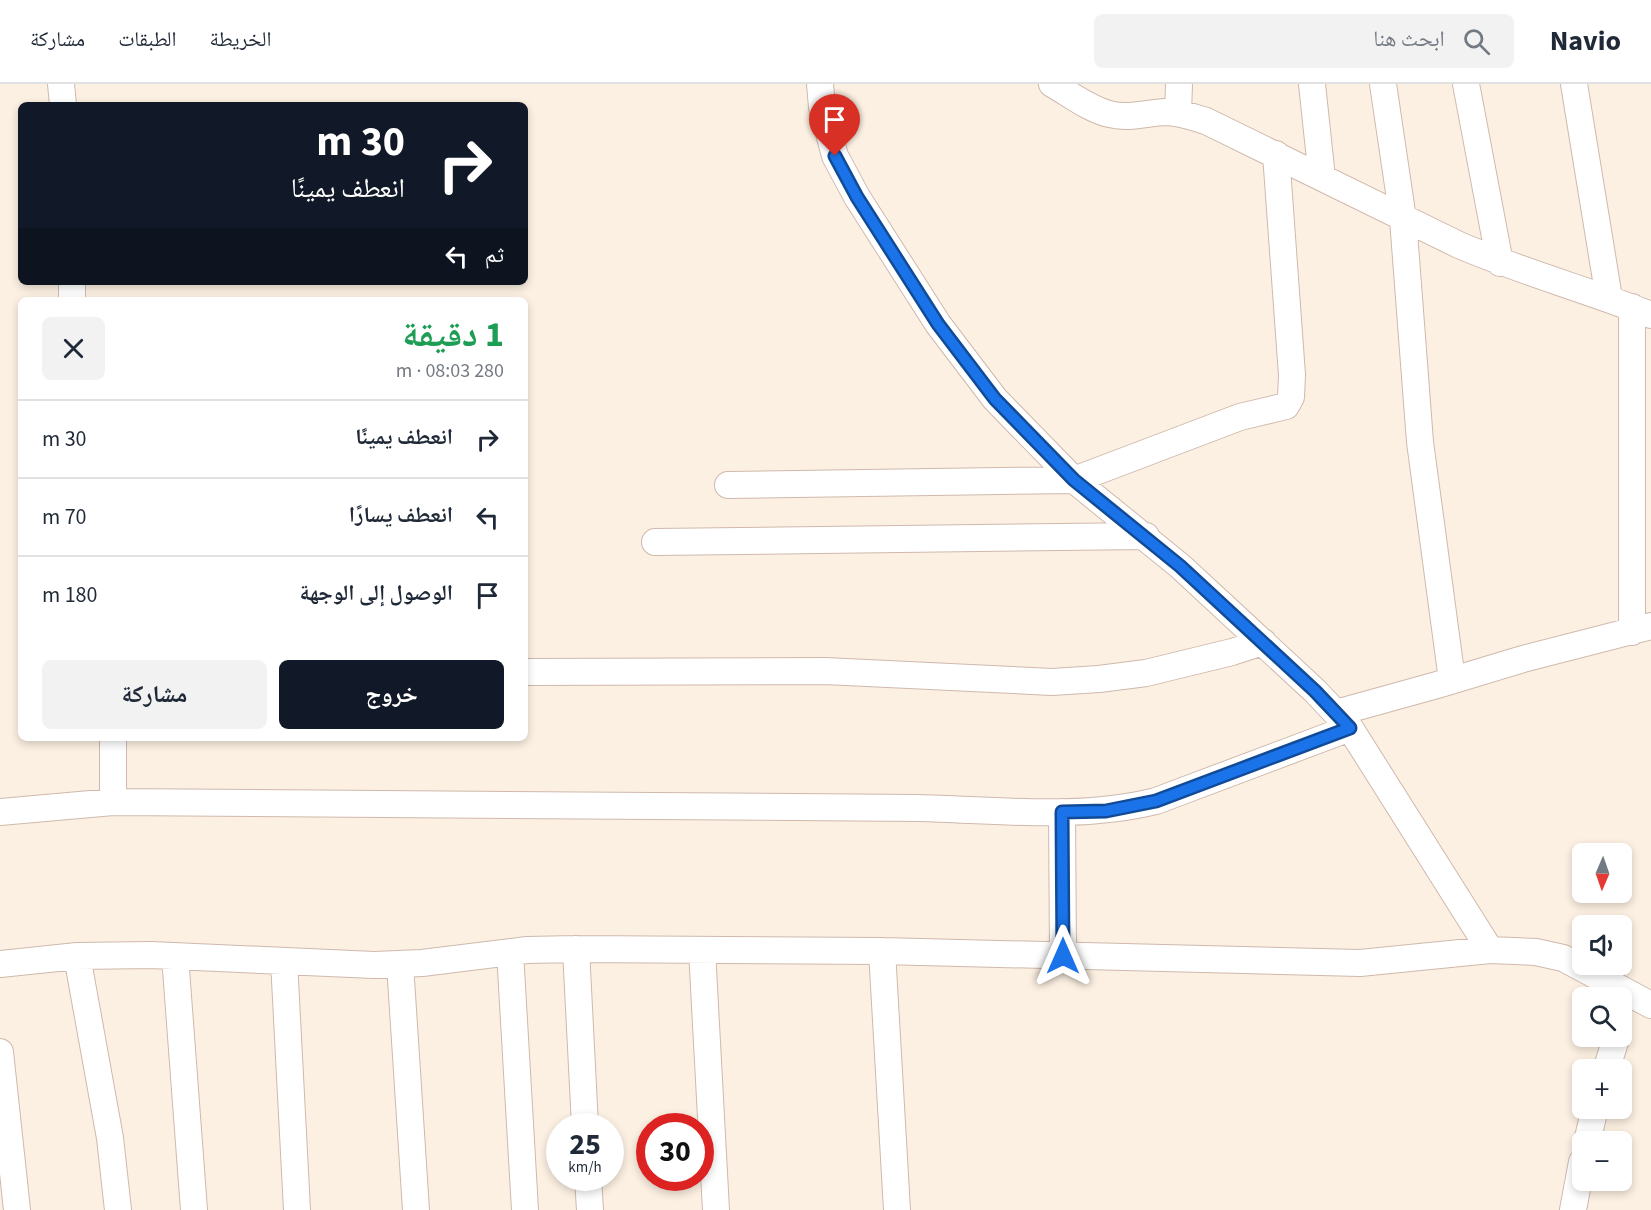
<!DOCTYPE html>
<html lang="ar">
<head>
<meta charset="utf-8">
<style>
  body { margin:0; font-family:"Source Sans 3","Noto Naskh Arabic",sans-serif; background:#f2f2f3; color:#1f2937; direction:rtl; height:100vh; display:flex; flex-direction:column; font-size:22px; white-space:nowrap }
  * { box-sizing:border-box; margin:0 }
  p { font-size:20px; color:#747a83 }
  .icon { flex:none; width:33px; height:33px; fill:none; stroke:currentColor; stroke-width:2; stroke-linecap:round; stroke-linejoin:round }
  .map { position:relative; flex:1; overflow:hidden; direction:ltr }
  .panel { position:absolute; left:18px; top:213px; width:510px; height:444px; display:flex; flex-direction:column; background:#fff; border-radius:9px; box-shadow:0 3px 9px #0003; direction:rtl }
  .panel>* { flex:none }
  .banner { position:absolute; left:18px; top:18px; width:510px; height:183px; border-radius:9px; box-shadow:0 3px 9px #0003; direction:rtl; background:#111827; color:#fff; overflow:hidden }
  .needle { width:39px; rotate:182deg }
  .tools { position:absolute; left:1572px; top:759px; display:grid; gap:12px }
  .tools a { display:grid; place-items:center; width:60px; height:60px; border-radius:9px; background:#fff; box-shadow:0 3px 9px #0003; font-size:30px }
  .speed { position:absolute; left:546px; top:1029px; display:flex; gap:12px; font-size:30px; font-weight:700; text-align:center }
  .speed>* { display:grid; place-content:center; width:78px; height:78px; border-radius:50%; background:#fff; box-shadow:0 3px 9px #0003; line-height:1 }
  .speed small { font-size:15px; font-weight:400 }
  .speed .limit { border:9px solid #d22; background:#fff; color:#111 }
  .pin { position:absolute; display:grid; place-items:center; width:51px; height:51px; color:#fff; margin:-62px -26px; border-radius:50% 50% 50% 0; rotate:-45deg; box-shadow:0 0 6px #0007 }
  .pin .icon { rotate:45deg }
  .me { position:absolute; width:66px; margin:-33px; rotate:0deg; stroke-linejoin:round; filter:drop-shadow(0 0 4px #0008) }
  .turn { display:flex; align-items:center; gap:21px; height:126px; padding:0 24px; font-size:27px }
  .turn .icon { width:78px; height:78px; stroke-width:2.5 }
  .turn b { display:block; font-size:42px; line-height:51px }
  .then { display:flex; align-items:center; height:57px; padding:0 24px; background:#0003; gap:12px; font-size:22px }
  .round { display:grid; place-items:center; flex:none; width:63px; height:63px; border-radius:9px; background:#f2f2f3 }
  .head { display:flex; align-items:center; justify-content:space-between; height:102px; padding:0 24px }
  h1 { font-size:36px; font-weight:700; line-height:45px; color:#1e9e55 }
  .primary-button { display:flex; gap:12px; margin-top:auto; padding:12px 24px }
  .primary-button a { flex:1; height:69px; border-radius:9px; background:#111827; color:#fff; font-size:24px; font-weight:700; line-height:69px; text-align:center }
  .primary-button a+a { background:#f2f2f3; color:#1f2937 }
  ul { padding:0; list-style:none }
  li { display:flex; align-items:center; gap:18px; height:78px; padding:0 24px; border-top:2px solid #e0e1e3 }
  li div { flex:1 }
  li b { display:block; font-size:22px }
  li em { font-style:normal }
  header { display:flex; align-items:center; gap:36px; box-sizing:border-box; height:84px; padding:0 30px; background:#fff; border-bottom:2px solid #e0e1e3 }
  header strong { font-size:28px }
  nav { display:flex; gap:33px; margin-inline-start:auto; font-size:21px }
  .search { width:420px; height:54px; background:#f2f2f3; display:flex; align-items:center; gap:15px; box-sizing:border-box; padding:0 21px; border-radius:9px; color:#747a83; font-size:22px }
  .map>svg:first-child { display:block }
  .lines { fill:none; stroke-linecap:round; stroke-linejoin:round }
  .street-casing { stroke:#cfb9ac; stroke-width:28 }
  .street { stroke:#fff; stroke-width:26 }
  .route-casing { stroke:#114b97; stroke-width:15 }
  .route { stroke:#1a73e8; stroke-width:10 }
</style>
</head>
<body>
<header>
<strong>Navio</strong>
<div class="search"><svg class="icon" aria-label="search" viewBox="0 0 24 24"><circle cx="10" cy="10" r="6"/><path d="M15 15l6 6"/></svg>ابحث هنا</div>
<nav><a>الخريطة</a><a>الطبقات</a><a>مشاركة</a></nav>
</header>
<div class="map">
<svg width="1651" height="1126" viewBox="0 0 1651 1126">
  <rect width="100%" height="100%" fill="#fcf0e2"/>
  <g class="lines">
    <defs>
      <path id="street" d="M61 0 63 21
        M820 0 822 23 835 72 857 113 938 240 995 315 1074 396 1180 482 1315 607 1350 644 1490 866
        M1052 0C1070 10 1089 25 1109 30 1128 35 1147 29 1165 28 1179 28 1193 33 1206 37L1459 161C1522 188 1588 206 1651 231
        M1312 0 1322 94
        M1383 0 1403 135 1420 358 1452 596
        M1466 0 1500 179
        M1574 0 1609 214
        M1178 29 1179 0
        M72 216V198
        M728 401 1074 396 1240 333 1286 322 1291 313 1292 291 1276 70
        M655 458 1146 452
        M1632 548V223
        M525 588 825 587 1052 598 1099 595 1146 589 1232 568 1263 558
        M1336 629 1437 601 1523 575 1651 542
        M113 718V654
        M0 728 113 718 919 724C997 726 1079 736 1156 717L1350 644
        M1062 728 1063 871
        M576 865 585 1042
        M702 866 716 1126
        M882 867 897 1126
        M510 868 525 1126
        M77 872 110 1054 118 1126
        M175 872 194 1126
        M284 877 297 1126
        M0 880 77 872 151 871 374 881 422 879 527 866 576 865 882 867 1360 879 1490 866 1536 868 1563 874 1651 921
        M400 880 416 1126
        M0 968 17 1126
        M1606 986 1617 952
        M1587 1058 1595 1024
        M588 1094 590 1126
        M1573 1126 1582 1078"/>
    </defs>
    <use href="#street" class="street-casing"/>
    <use href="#street" class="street"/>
  </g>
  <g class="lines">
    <defs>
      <path id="route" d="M835 72 857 113 938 240 995 315 1074 396 1180 482 1315 607 1350 644 1156 717 1106 727 1062 728 1063 872"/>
    </defs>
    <use href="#route" class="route-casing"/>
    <use href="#route" class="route"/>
  </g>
</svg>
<div class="tools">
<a><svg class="needle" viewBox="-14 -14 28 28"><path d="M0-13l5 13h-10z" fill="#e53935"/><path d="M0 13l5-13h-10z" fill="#747a83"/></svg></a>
<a><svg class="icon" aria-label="sound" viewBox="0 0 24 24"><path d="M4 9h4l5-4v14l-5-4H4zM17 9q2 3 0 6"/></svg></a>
<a><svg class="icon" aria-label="search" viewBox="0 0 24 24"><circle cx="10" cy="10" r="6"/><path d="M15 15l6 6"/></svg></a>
<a>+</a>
<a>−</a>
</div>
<div class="speed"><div>25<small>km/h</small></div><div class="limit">30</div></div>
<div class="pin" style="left:835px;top:72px;background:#d93025"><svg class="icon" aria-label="arrive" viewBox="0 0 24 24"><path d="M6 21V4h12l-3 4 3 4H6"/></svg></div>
<svg class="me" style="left:1063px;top:872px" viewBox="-20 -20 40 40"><path d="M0-17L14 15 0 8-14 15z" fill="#1a73e8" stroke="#fff" stroke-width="4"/></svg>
<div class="banner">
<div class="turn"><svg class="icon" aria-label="right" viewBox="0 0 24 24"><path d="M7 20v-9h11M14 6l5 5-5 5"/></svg><div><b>30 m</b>انعطف يمينًا</div></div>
<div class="then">ثم<svg class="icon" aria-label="left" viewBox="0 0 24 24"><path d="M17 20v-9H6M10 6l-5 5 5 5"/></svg></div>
</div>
<section class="panel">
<div class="head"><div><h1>1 دقيقة</h1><p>280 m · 08:03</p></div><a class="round"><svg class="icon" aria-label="close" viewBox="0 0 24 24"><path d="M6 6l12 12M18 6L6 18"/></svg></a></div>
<ul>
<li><svg class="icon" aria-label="right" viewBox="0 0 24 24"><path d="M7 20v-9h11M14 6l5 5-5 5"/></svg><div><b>انعطف يمينًا</b></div><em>30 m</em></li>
<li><svg class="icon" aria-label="left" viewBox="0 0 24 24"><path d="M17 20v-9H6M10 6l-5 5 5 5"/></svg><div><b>انعطف يسارًا</b></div><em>70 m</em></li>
<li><svg class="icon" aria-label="arrive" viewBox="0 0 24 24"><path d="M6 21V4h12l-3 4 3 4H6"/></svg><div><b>الوصول إلى الوجهة</b></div><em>180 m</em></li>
</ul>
<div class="primary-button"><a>خروج</a><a>مشاركة</a></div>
</section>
</div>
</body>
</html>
